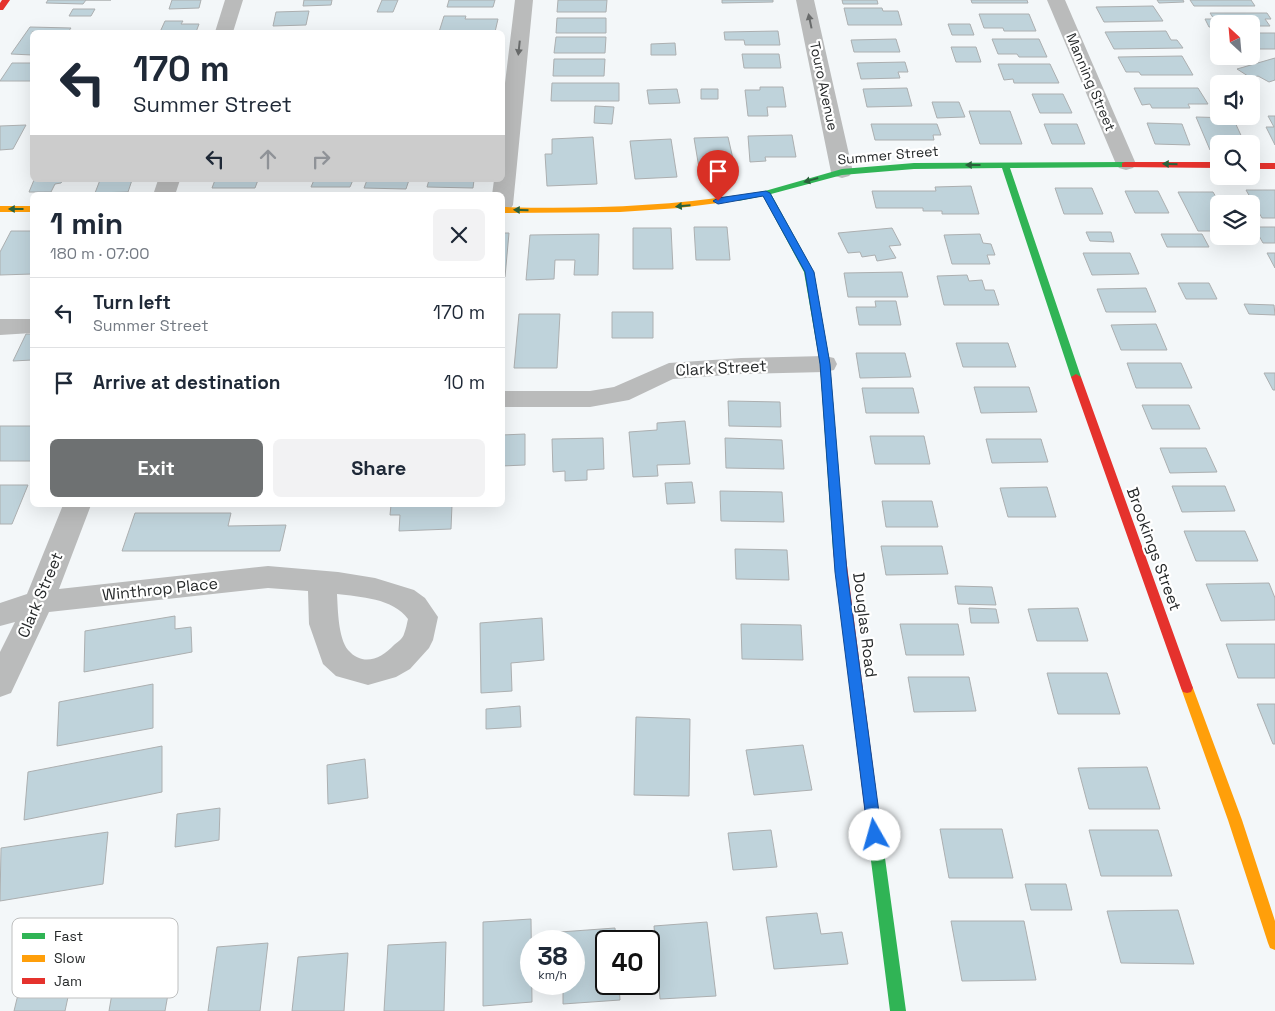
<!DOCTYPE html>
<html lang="en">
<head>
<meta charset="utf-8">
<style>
  body { margin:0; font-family:"Space Grotesk",sans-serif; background:#f2f2f3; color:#1f2937; height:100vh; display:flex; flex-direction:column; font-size:19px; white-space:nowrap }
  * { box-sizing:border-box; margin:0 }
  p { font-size:16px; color:#747a83 }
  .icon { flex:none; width:28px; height:28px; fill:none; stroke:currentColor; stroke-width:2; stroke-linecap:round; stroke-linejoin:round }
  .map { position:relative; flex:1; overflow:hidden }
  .drawer { position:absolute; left:30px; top:192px; width:475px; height:315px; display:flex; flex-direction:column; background:#fff; border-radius:8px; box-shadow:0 5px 20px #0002 }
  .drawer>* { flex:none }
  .hud { position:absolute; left:30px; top:30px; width:475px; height:152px; border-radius:8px; box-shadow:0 5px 20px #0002; background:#fff; color:#1f2937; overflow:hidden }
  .needle { width:32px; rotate:334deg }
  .buttons { position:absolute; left:1210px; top:15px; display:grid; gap:10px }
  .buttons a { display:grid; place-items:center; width:50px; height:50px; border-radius:8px; background:#fff; box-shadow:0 5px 20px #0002; font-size:25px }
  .speed { position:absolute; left:520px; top:930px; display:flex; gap:10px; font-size:25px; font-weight:700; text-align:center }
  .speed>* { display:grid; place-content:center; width:65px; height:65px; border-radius:50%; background:#fff; box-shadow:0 5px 20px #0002; line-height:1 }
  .speed small { font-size:12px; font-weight:400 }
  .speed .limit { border:2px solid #111; border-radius:8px; background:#fff; color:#111 }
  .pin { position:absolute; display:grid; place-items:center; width:42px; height:42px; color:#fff; margin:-51px -21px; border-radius:50% 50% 50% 0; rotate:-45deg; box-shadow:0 0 5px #0007 }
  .pin .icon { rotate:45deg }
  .me { position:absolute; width:55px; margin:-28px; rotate:353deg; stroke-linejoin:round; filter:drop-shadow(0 0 4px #0008) }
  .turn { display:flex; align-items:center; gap:18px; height:105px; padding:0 20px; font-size:22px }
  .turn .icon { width:65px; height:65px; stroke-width:2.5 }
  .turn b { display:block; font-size:35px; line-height:42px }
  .lanes { display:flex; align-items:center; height:48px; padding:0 20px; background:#0003; justify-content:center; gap:25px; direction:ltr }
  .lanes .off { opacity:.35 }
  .round { display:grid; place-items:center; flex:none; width:52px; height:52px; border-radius:8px; background:#f2f2f3 }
  .head { display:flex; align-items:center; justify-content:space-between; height:85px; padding:0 20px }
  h1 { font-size:30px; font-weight:600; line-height:38px }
  .action { display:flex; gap:10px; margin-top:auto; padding:10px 20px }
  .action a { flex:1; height:58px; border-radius:8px; background:#6e7172; color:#fff; font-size:20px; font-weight:600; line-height:58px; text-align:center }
  .action a+a { background:#f2f2f3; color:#1f2937 }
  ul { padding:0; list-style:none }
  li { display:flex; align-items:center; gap:15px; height:70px; padding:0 20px; border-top:1px solid #e0e1e3 }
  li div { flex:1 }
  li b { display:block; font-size:19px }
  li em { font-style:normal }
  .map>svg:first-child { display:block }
  .building { fill:#bfd3db; stroke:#acafb0 }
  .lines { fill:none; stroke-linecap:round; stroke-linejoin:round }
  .street { fill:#babbbb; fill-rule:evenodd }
  .fast { fill:#30b455; fill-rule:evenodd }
  .slow { fill:#ff9f0a; fill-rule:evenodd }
  .jam { fill:#e5322d; fill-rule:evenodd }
  .oneway { fill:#696b6b }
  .oneway2 { fill:#2a613b }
  .route { fill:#1a73e8; stroke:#114b97 }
  .labels { text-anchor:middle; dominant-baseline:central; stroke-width:4.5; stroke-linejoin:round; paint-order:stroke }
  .far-street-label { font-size:14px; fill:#26292a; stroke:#fff }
  .street-label { font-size:16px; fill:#26292a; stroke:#fff }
  .key { fill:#fff; stroke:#bebfbf; stroke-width:1 }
  .key-label { font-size:14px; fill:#26292a }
</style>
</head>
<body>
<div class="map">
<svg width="1275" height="1011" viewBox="0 0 1275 1011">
  <rect width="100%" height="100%" fill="#f3f7f9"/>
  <path class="building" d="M48 0H111H86L83 4 46 3Z
    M172 0H201L199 8 169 9Z
    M304 0H332L331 5 303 6Z
    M382 0H398L393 12H377Z
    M449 0H495L493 7H447Z
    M558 0H607L606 12H557Z
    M722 0H773V2L722 3Z
    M842 0H877L878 4H843Z
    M971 0H1027L1028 3H972Z
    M1157 0H1183L1184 2 1159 3Z
    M1190 0H1251L1255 6H1194Z
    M1153 6 1163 21 1104 22 1096 7Z
    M844 8H882L883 11H898L902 25H848Z
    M73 9H95L91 16H69Z
    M309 11 306 25 273 26 276 12Z
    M1210 13H1267L1271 19H1265L1270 26H1251V24H1219V27H1209L1205 19H1214Z
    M979 14H1029L1036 31H1004L1003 28H984Z
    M444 16H466L465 19H498L495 32H439Z
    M557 18H606V33H556Z
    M165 21H183L181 24H199L196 32H160Z
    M948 24H970L974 35H952Z
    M30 27 71 28 68 32H32V55L11 54Z
    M778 31 780 45H745L744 40H725L724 32Z
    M1166 31 1171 40H1177L1183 48 1114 49 1105 32Z
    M1251 33H1275V49H1251Z
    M556 37H606L605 53H554Z
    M896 39 900 52H854L851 40Z
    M992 39H1039L1047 57H1019L1017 54H998Z
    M675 43 676 55H651V44Z
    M951 47H976L981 62H956Z
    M742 54H779L781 68H744Z
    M1212 54H1219V56H1241L1246 64H1219Z
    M1182 56 1193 75H1141L1139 72H1126L1118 57Z
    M1275 58V80L1269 82 1258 76 1251 78 1237 69Z
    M554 59H605L604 76H553Z
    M905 62 908 72H898L900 78 861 79 857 63Z
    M12 63H32V81H0Z
    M998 64H1050L1059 83H1014L1013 79 1004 80Z
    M552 83H619V101H551Z
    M760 87H783L786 107H767L768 116H748L745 90H760Z
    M907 88 912 106 867 107 863 89Z
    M1134 88H1198L1208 104H1188L1190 108H1152L1150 104 1142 105Z
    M677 89 680 103 649 104 647 90Z
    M701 89H718V99H701Z
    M1032 94H1063L1072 113H1040Z
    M932 102H959L965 117 937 118Z
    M595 106 614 107 612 124 594 123Z
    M969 111H1010L1022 144H980Z
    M1268 116H1275V145L1266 127H1274Z
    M1196 117 1233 118 1245 144H1219V150H1210Z
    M1147 123 1182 124 1190 145 1155 144Z
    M871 124H937L941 135H933L934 140H875Z
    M1044 124H1077L1085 144H1052Z
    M26 125 13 149 0 150V126Z
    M792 135 796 157H765L766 161 750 162 748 136Z
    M593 137 597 184 547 186 545 154H552V139Z
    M728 137 736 172 700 174 694 138Z
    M671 139 677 177 635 179 630 141Z
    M34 180H63L61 183 55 184 51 192H29Z
    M100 180H132L128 192 95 193Z
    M215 180H258L255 188H212Z
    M314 180H353L350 187H311Z
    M367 180H409L406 189 364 188Z
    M429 180H474L473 188 427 187Z
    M971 186 979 214H942V211H923V208H876L872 191H936L935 187Z
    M1055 188H1092L1103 214H1064Z
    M1246 190H1275V218H1262Z
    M1125 191H1158L1169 213H1135Z
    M1178 192H1213L1220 204 1219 231H1198Z
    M694 227H727L730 260H696Z
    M1254 227H1275V243H1263Z
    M633 228H671L673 269H633Z
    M892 228 901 245 889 246 896 258 877 261 875 255 862 257 860 252 848 253 838 233Z
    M11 231H32V274L0 275V252Z
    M1086 232H1111L1114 242 1090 241Z
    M502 233H509L505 277H502Z
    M599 234 598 275H574L575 260H555L554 279 526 280 530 235Z
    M980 234 983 243 991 244 995 255H987L990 264H952L944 235Z
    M1161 234H1202L1209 247H1167Z
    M1083 253H1130L1139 274 1092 275Z
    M1267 253H1275V268Z
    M902 272 908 297H848L844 273Z
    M967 275 969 281 982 280 985 290H994L999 305H944L937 276Z
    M1178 283H1209L1217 299H1186Z
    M1146 288 1156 312H1106L1097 289Z
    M875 301H896L901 325H859L856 307H876Z
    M1244 304 1274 305 1275 315 1249 314Z
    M612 312H653V338H612Z
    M519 314H560L557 368H514Z
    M1156 324 1167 350H1121L1111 325Z
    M26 334H32V360L13 361Z
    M956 343H1008L1016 367H963Z
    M856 353H905L911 377 860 378Z
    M1127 363H1181L1192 388H1136Z
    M1264 373H1275V390H1273Z
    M974 387H1029L1037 412 981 413Z
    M862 388H913L919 413H866Z
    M728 401 780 402 781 427 729 426Z
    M1142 405H1189L1200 429H1152Z
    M685 421 690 464 657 465 658 476 633 477 629 432 657 430V423Z
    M0 426H32V461H0Z
    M525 434V465L502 466V435Z
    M870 436H924L930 464H875Z
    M603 438 604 469 587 470V480L565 481V471L553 472 552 439Z
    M725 438 782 440 784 469 726 468Z
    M986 439H1041L1048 462 992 463Z
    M1160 448H1206L1217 472 1170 473Z
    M692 482 695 503 667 504 665 483Z
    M0 485H28L12 524H0Z
    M1172 486H1225L1235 511 1182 512Z
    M1047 487 1056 517H1008L1000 488Z
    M720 491 782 492 784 522 721 521Z
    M882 501H932L938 527H886Z
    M391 505H452L451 529 399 531 400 515H390Z
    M135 513H231L228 526 286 525 280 551H122Z
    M1184 531H1245L1258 561H1196Z
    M881 546H942L948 574 886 575Z
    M735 549 787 550 789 580 736 579Z
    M1269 583 1275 598V620L1221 621 1206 584Z
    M955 586 992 587 996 605 958 604Z
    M969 608 996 609 999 623H971Z
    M1078 608 1088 641H1037L1028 609Z
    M175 616V629L191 627 192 652 84 672 85 631Z
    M542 618 544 660 511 663 512 691 481 693 480 623Z
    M741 624 801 625 803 660 742 659Z
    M900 624H958L964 655H906Z
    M1226 644H1275V678H1238Z
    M1047 673H1107L1120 714H1058Z
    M908 677H969L976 711 914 712Z
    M153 684V728L57 746 59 702Z
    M1257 704H1275V744H1273Z
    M520 706 521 727 486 729V709Z
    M636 717 690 719 689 796 634 795Z
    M803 745 812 790 754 795 746 750Z
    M162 746V792L24 820 28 772Z
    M365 759 368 798 328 804 327 765Z
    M1147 767 1160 809H1089L1078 768Z
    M220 808 219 840 175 847 177 814Z
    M940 829H1002L1013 878H949Z
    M771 830 777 867 733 870 728 833Z
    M1089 830H1158L1172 876H1101Z
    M108 832 103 884 0 901 1 848Z
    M1025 884H1066L1072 910H1031Z
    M1178 910 1194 964 1121 963 1107 911Z
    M817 913 821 934 842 932 848 964 774 969 766 917Z
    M531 919 532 1002 483 1006V922Z
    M951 921H1024L1036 980 962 981Z
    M707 922 716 996 660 999 654 926Z
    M615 928 616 941H606V984H619L620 1000 563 1004V984H574V941H561L560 932Z
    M446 942 444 1011H384L388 945Z
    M268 943 260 1011H208L217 947Z
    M348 953 344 1011H292L298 957Z
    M173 966 165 1011H109L116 970Z
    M73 974 65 1011H14L22 978Z"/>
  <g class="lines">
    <path class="street" d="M225 0H243L233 32H215Z
      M515 0H533L513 205 510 210 502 211V195H492L494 180H502V108Z
      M796 0H814L853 172 849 176 842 178 835 176 831 172Z
      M1047 0H1065L1136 164 1133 168 1126 170 1119 168 1116 164Z
      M158 180H180L175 195H153Z
      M0 319H32V333L0 335Z
      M825 356 834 358 837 364 834 370 825 372 741 374 673 379 629 400 590 407H502V391H590L614 387 669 363 741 358Z
      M63 505H91L59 589 268 566 338 572 375 578 414 590 425 598 438 617 433 640 429 648 410 669 396 677 368 685 336 676 323 664 309 624 308 591 268 588 49 612 11 693 0 697V652L15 622 0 626V603L27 594ZM337 594C360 597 393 598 408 619 407 623 406 629 404 634 403 638 398 642 394 645 381 659 363 667 348 650 338 637 338 610 337 594Z"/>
    <path class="fast" d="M1125 162 1128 163V167L1010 168 1081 377 1076 380 1071 377 1002 168 914 169 842 175 771 194 814 272 830 364 845 550 843 553H835L833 550 820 364 804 272 763 196 738 201 734 198 735 196 765 191 842 169 914 163Z
      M874 823 879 825 881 829 906 1011H890L867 829 869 825Z"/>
    <path class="slow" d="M738 195 742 198 741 200 679 208 620 212 502 213V207C582 209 660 207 738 195Z
      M0 206H32V212H0Z
      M1187 683 1191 684 1193 688 1242 820 1275 921V950L1270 948 1268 943 1228 820 1181 688 1183 684Z"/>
    <path class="jam" d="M2 0H10L3 10H0V3Z
      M1125 162H1219V168L1122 167V163Z
      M1251 163H1275V169H1251Z
      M1076 374 1081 377 1193 688 1191 692 1187 693 1183 692 1181 688 1071 377Z
      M839 546 843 547 845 550 881 829 879 833 874 835 869 833 867 829 833 550 835 547Z"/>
  </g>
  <defs><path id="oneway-solid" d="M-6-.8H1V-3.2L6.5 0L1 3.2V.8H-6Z" transform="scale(1.25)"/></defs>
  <g class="oneway">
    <use href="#oneway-solid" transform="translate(810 21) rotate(-102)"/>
    <use href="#oneway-solid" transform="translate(519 48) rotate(96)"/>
  </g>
  <g class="oneway2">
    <use href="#oneway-solid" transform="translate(1170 164) rotate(-179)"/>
    <use href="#oneway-solid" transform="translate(973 165) rotate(180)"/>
    <use href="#oneway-solid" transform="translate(811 180) rotate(164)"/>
    <use href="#oneway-solid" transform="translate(683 206) rotate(175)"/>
    <use href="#oneway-solid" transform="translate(16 209) rotate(180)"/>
    <use href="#oneway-solid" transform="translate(521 210) rotate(-179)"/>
  </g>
  <path class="route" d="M766 191 770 193 814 272 830 364 847 572 882 835 880 840 875 842 870 840 868 835 835 572 820 364 805 272 763 196 718 204 713 201 718 198Z"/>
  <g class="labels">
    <g class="far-street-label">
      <text transform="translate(1091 82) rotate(67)">Manning Street</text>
      <text transform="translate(824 86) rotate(78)">Touro Avenue</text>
      <text transform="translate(888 155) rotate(-5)">Summer Street</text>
    </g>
    <g class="street-label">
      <text transform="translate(721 368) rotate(-3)">Clark Street</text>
      <text transform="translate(1154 549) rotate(70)">Brookings Street</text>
      <text transform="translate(160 589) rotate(-6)">Winthrop Place</text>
      <text transform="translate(40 595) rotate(-67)">Clark Street</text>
      <text transform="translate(865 625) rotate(83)">Douglas Road</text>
    </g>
  </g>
  <rect x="12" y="918" width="166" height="80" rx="8" class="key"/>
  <rect x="22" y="933" width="23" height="6" fill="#30b455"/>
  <rect x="22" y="955" width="23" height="7" fill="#ff9f0a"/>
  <rect x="22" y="978" width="23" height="6" fill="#e5322d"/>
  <g class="key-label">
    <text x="54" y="941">Fast</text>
    <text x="54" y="963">Slow</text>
    <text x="54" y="986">Jam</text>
  </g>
</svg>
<div class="buttons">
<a><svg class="needle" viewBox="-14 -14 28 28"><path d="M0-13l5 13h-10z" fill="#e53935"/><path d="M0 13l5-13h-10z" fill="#747a83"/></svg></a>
<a><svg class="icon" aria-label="sound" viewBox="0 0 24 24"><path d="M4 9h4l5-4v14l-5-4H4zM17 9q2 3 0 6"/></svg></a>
<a><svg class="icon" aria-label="search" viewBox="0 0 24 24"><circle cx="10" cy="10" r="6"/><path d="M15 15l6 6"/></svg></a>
<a><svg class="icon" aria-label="layers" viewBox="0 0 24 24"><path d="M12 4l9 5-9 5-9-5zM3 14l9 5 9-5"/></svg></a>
</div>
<div class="speed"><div>38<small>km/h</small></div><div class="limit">40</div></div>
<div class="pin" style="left:718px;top:201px;background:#d93025"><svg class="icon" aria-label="arrive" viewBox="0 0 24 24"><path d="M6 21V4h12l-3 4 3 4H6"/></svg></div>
<svg class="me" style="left:875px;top:835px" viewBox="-20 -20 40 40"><circle r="19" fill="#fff"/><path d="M0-13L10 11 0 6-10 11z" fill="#1a73e8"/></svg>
<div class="hud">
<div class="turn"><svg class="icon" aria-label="left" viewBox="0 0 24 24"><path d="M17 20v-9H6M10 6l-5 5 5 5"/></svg><div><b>170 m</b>Summer Street</div></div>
<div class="lanes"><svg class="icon" aria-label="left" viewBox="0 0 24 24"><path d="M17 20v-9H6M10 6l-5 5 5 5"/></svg><svg class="icon off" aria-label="ahead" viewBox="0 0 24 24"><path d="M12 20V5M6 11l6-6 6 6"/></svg><svg class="icon off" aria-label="right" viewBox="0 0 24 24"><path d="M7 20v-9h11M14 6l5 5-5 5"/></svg></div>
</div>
<section class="drawer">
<div class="head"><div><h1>1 min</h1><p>180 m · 07:00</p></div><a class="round"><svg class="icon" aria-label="close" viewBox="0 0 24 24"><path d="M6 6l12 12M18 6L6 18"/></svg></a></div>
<ul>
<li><svg class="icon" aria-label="left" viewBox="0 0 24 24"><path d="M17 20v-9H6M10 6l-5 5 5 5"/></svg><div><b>Turn left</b><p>Summer Street</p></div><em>170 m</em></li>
<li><svg class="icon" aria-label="arrive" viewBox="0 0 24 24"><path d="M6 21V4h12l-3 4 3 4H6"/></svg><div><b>Arrive at destination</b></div><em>10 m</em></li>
</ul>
<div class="action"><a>Exit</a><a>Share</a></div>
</section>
</div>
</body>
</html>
